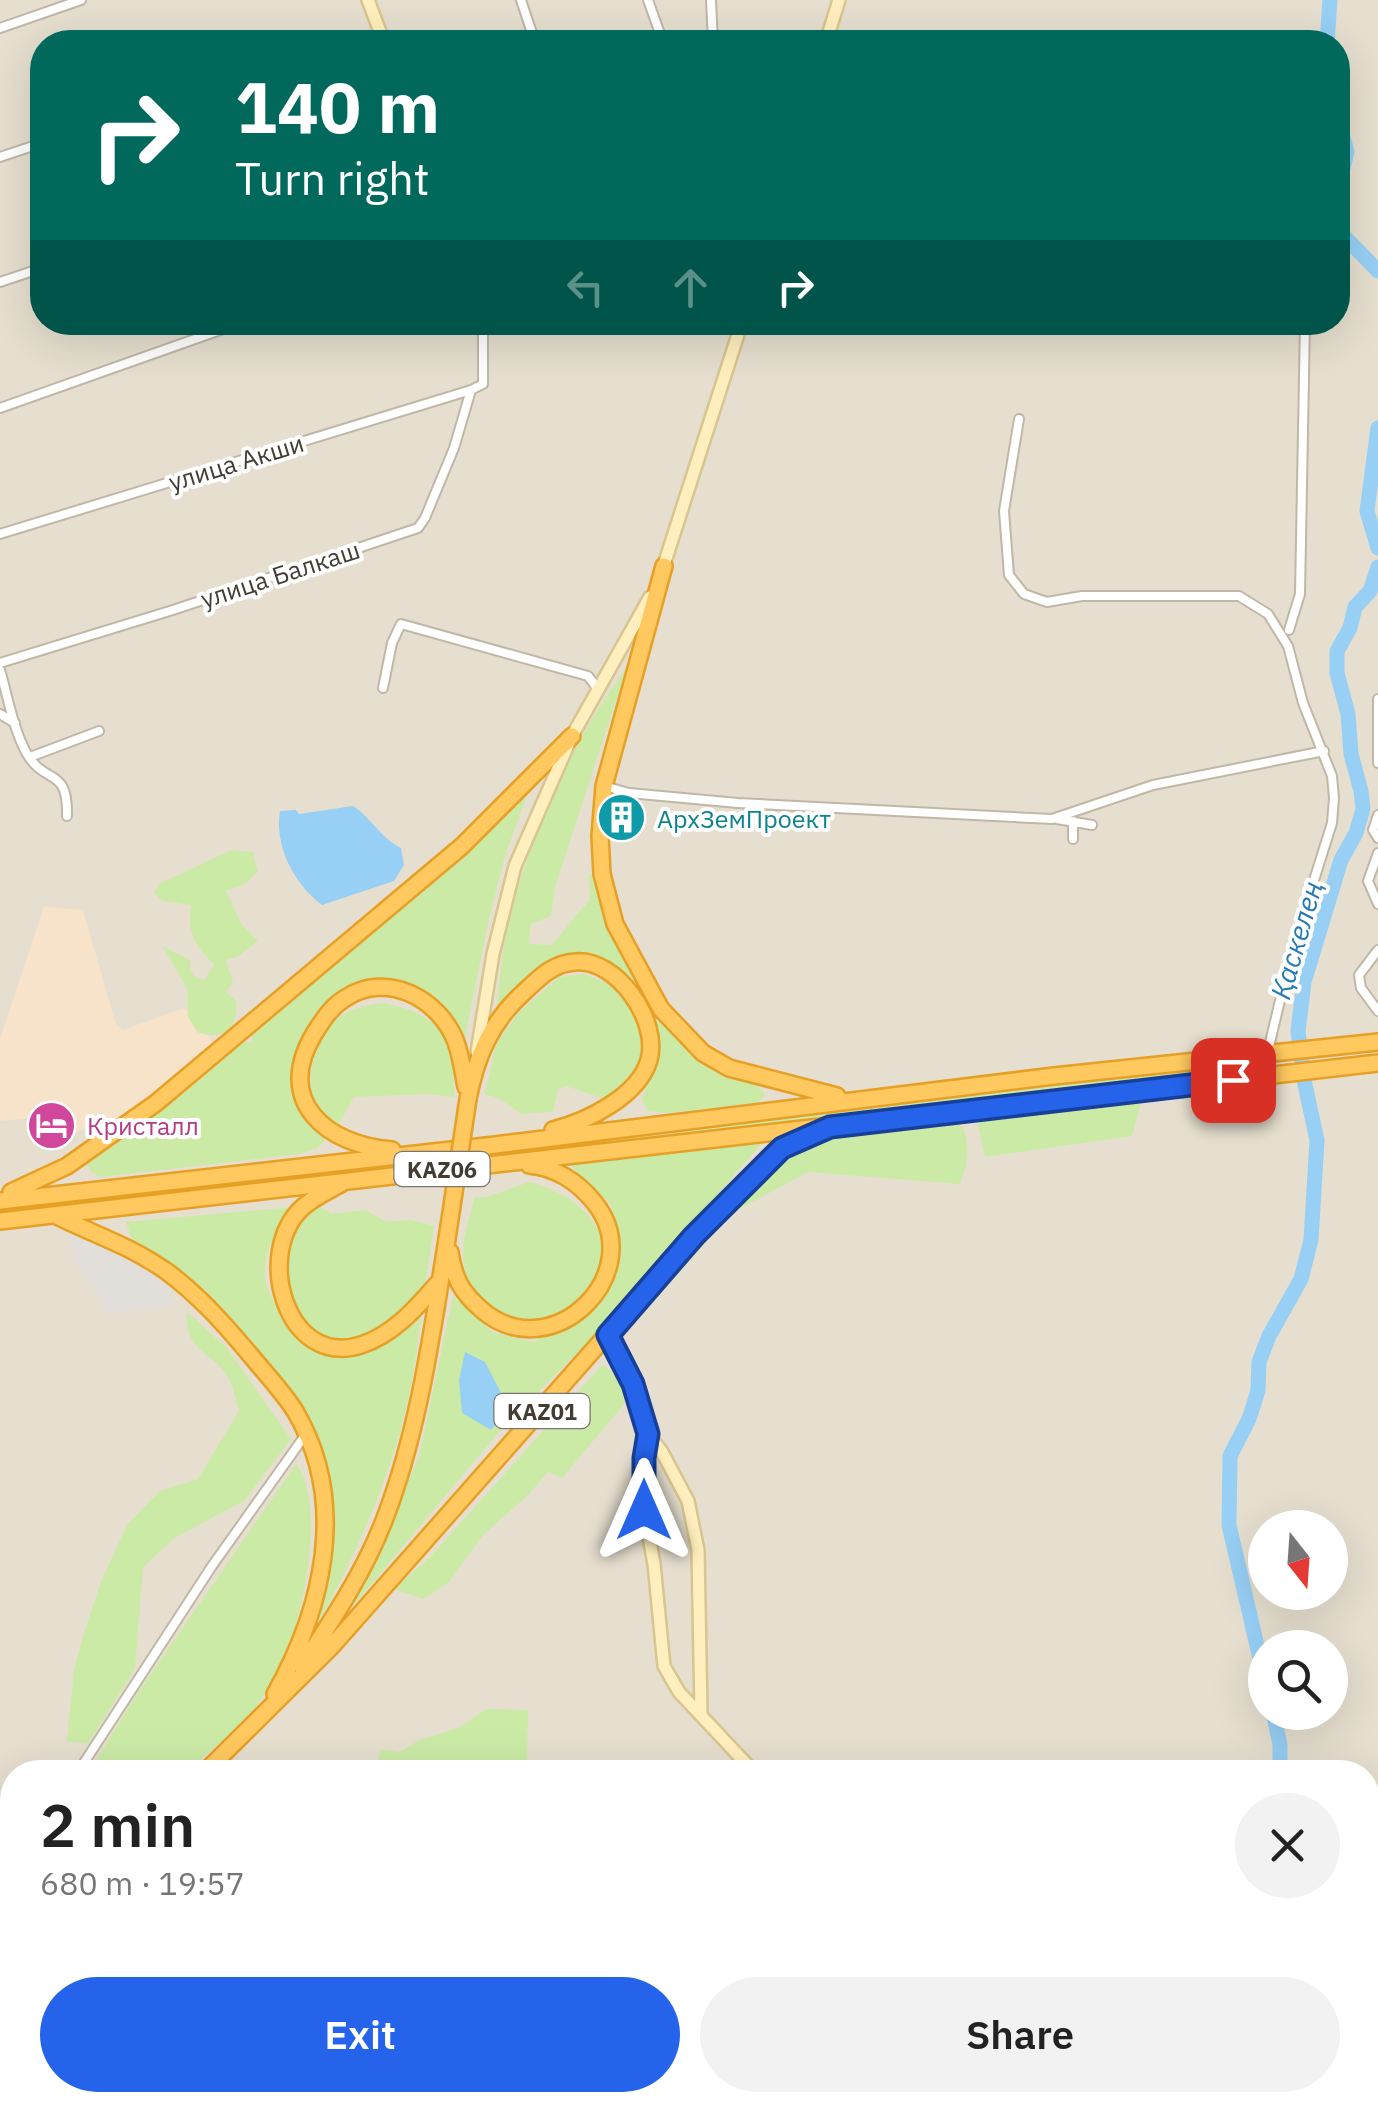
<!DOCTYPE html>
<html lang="en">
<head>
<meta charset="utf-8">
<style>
  body { margin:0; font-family:"IBM Plex Sans",sans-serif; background:#f2f2f2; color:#222; height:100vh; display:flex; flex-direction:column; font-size:38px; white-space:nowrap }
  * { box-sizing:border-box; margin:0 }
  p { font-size:32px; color:#767676 }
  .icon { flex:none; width:55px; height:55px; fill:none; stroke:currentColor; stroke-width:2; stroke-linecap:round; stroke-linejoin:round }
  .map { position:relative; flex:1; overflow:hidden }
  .sheet { position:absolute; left:0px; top:1760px; width:1380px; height:352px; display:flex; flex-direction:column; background:#fff; border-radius:40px 40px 0 0; box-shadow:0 10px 40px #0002 }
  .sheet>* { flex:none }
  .hud { position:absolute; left:30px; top:30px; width:1320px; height:305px; border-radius:40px; box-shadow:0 10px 40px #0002; background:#00695c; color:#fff; overflow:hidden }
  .needle { width:65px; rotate:163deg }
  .tools { position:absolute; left:1248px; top:1510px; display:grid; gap:20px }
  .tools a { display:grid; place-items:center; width:100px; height:100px; border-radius:50%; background:#fff; box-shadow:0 10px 40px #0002; font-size:50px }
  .pin { position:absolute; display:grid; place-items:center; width:85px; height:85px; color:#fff; margin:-42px; border-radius:20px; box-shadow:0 5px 15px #0006 }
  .me { position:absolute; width:110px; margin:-55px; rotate:0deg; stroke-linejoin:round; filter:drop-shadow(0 0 8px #0008) }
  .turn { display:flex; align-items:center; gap:35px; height:210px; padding:0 40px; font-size:45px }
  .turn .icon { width:130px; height:130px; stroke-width:2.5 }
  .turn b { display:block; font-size:70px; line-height:85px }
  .lanes { display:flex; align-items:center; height:95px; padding:0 40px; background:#0003; justify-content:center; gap:50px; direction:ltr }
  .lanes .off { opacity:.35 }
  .round { display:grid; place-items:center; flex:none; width:105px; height:105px; border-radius:52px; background:#f2f2f2 }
  .overview { display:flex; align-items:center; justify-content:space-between; height:170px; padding:0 40px }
  h1 { font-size:60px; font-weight:600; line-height:75px }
  .cta { display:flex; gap:20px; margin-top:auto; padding:20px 40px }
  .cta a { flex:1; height:115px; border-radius:60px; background:#2563eb; color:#fff; font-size:40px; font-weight:600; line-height:115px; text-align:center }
  .cta a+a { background:#f2f2f2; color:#222 }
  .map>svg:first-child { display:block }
  .residential { fill:#e6dfcf; fill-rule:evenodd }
  .commercial { fill:#f7e3c9 }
  .green { fill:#cbeaa6 }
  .parking { fill:#e2dfda }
  .water { fill:#97cff5 }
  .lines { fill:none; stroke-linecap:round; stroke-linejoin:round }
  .river { stroke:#97cff5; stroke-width:15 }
  .street-casing { stroke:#c0b7a6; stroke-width:12 }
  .secondary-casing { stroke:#d8c58f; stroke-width:16 }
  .highway-casing { stroke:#e7a026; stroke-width:20 }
  .street { stroke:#fff; stroke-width:8 }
  .secondary { stroke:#ffefbe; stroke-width:11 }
  .highway { stroke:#ffc95f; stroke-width:15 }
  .highway-bridge-casing { stroke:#e7a026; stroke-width:20; stroke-linecap:butt }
  .highway-bridge { stroke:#ffc95f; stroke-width:15 }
  .route-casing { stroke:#184099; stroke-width:25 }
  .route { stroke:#2563eb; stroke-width:18 }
  .labels { text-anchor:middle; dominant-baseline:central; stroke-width:8; stroke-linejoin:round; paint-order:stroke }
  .shield { fill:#fff; stroke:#7b7670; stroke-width:2.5 }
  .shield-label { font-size:22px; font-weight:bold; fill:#433c32 }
  .street-label { font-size:25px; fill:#433c32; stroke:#fff }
  .culture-label { font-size:25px; fill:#0d838f; stroke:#fff; text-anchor:start }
  .hotel-label { font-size:25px; fill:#b23c85; stroke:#fff; text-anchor:start }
  .water-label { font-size:28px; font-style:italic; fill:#2579b5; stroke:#fff }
</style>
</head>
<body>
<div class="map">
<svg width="1378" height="2111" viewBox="0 0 1378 2111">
  <rect width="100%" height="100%" fill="#f2ede1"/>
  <path class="residential" d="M0 0H1378V2111H0ZM42 42H1338V322H42ZM1265 1528H1330V1592H1265ZM1265 1648H1330V1712H1265ZM12 1772H1368V2100H12Z"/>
  <path class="commercial" d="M44 907 83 910 116 1025 123 1030 181 1009 192 1011 214 1044 111 1127 99 1121 60 1140 31 1118 0 1121V1039Z"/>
  <path class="green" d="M627 667 555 887 551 916 531 924 529 944 551 945C566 930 574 915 590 901L589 875 595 872C607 936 638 1004 688 1048 695 1055 703 1065 711 1069 729 1079 755 1075 765 1096L757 1103 665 1113 647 1111 642 1099 656 1059 634 993 586 956 496 1013C500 982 502 950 509 920 531 832 573 740 627 667Z
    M527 795 505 856 489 919 464 1042 455 1032 433 997 399 983 366 985 306 1035 297 1099 313 1130 319 1131 325 1140 316 1149 299 1154 100 1177 90 1171 87 1163 91 1158 239 1040 252 1043V1028L277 1013 445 873 504 809Z
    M231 850 252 852 258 871 245 884 226 891 242 925 258 941 237 957 226 960 233 982 226 992 237 1002C237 1030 223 1041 197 1032L188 1017 187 988 162 946 190 960C190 972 192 978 205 980L214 964C194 946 187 932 191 905L162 901 154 893 159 884Z
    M583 974 608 983 634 1011 643 1047 635 1071 605 1099 566 1086 558 1089 553 1112 522 1114 498 1098 485 1094 496 1044 520 1011 559 977Z
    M381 1003C442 1013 454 1039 454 1097L429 1094 354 1097 338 1125C296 1107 309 1047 336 1020 347 1009 366 1006 381 1003Z
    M1247 1064 1255 1069 0 1216V1209Z
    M1141 1102 1132 1136 985 1157 978 1124 985 1118Z
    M955 1122 964 1129C969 1149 968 1164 960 1184L808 1172 732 1213 621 1338 624 1323 782 1155 816 1140Z
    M761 1144 613 1316 497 1434 353 1606 419 1457 453 1296 494 1333 534 1342 601 1297 621 1259 611 1205 568 1163Z
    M529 1182C558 1189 594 1209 603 1242 606 1252 601 1261 597 1271 576 1313 536 1337 492 1308 471 1294 464 1277 463 1251 463 1234 471 1214 474 1198L487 1197Z
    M316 1203 331 1214 365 1210 387 1222 411 1220 434 1226 425 1285 408 1310 366 1337 334 1343C323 1336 309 1329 301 1319 268 1281 288 1235 316 1203Z
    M293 1207C247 1272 261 1291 308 1348L350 1355 396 1332 423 1307C417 1342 414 1379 405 1413 384 1497 347 1571 306 1646 318 1613 330 1578 332 1543 340 1408 221 1325 133 1243L126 1222Z
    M187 1312 227 1348 291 1439 244 1501 176 1537 143 1567 135 1669 88 1743 67 1742 74 1670 84 1633 102 1579 127 1525 160 1491 198 1479 239 1411C236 1401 234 1388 229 1379 213 1350 184 1354 187 1312Z
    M602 1365C616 1371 622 1389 625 1403L562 1478 548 1472 527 1496 484 1534 449 1582 423 1599 394 1589 430 1557Z
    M296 1464C325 1500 305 1609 287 1650 280 1668 269 1688 258 1704 242 1728 207 1753 186 1772H89L135 1697Z
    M486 1709 528 1710 527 1772H375L381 1749 400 1752 418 1741 460 1727Z"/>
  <path class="parking" d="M70 1223 165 1271 173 1305 106 1314 101 1298 77 1266 70 1236Z"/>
  <path class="water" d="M353 806C372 818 378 836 401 848L404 865 394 881 322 905C295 885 274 847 280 811L296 810 299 814Z
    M465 1352 485 1362 509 1408 491 1430 462 1413 459 1380Z
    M299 2100H358L354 2111H296Z"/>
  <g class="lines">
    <path class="river" d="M1327 42 1330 0
      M1338 119 1347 152 1338 188
      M1338 230 1378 271
      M1378 428 1367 511 1378 548
      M1265 1680 1229 1525 1230 1456 1249 1419 1258 1391 1259 1362 1269 1336 1301 1279 1311 1240 1317 1140 1304 1080 1298 1031 1304 982 1341 860 1356 833 1363 809 1361 791 1351 754 1348 714 1337 673V651L1350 628 1355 607 1370 591 1378 567
      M1273 1712 1280 1745V1772
      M1164 2111 1172 2100"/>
    <defs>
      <path id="street" d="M521 0 535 42
        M648 0 663 42
        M711 0 713 42
        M0 28 81 0
        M352 42 381 33
        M0 157 42 143
        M0 282 42 268
        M0 408 243 322
        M1019 419 1004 511 1009 575 1024 594 1047 602 1082 596H1239L1268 614 1288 646 1303 703 1332 776 1334 798 1332 823 1292 950 1267 1055
        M0 534 471 390 483 384V322
        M1289 630 1300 594 1305 322
        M0 663 173 610 418 528 425 518 454 448 471 390
        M0 670C8 697 13 729 27 754 46 786 68 766 67 816
        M383 688 392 643 401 624 588 676 598 689
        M1378 699V763
        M0 714 15 723
        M30 757 99 731
        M604 786 629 793 738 803 1052 819 1153 785 1324 751
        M1378 815 1373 830 1378 838
        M1057 819 1092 825
        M1073 839V821
        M1378 853 1368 881 1378 904
        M1378 950 1359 975 1361 988 1378 1011
        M78 1772 212 1566 306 1434"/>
      <path id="secondary" d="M368 0 384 42
        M826 42 839 0
        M662 571 742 322
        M477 1052 493 954 515 866 572 736 650 597
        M608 1335 633 1384 648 1434 662 1452 688 1501 698 1550 701 1713
        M648 1434 644 1458V1510L654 1564 664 1666 679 1692 754 1772
        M857 2100 858 2111"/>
      <path id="highway" d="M664 566 604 786 600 836 602 874 615 924 661 1009 703 1053 729 1068 837 1096
        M468 1099C476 1057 491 1022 523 993 539 978 553 963 575 962 617 958 660 1021 649 1060 638 1097 587 1121 553 1130
        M392 1150C326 1145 274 1101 314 1034 322 1021 331 1007 344 999 386 970 439 998 456 1042 461 1056 463 1072 466 1087
        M342 1183C330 1190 314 1197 303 1207 253 1252 286 1369 361 1345 393 1335 417 1307 438 1283
        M11 1192 67 1166 156 1103 462 846 572 736
        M0 1201 495 1145 1054 1076 1378 1042
        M57 1216C95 1235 129 1245 166 1271 199 1295 226 1326 252 1357 266 1374 283 1392 295 1411 349 1502 323 1608 275 1694
        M0 1221 1378 1063
        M450 1252C454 1278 461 1292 482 1310 552 1370 651 1272 594 1202 578 1182 555 1167 529 1165
        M302 1666C333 1619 365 1571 385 1518 419 1429 432 1333 447 1239
        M205 1772 332 1646 694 1236 782 1148 814 1134
        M0 1968 12 1957"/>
    </defs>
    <use href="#street" class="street-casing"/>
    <use href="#secondary" class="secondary-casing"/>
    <use href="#highway" class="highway-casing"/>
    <use href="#street" class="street"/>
    <use href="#secondary" class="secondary"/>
    <use href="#highway" class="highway"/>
    <defs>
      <path id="highway-bridge" d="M447 1239 468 1099"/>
    </defs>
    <use href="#highway-bridge" class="highway-bridge-casing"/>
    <use href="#highway-bridge" class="highway-bridge"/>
  </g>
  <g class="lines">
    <defs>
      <path id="route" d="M644 1510V1458L648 1434 633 1384 608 1335 694 1236 782 1148 830 1127 1233 1080"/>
    </defs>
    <use href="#route" class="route-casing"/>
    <use href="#route" class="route"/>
  </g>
  <defs>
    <symbol id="building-disc" viewBox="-11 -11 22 22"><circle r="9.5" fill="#0f9aa8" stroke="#fff"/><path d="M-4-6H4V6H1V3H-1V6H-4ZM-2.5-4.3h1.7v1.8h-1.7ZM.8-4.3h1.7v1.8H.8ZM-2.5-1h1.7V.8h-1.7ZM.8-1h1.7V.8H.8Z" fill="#fff"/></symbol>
    <symbol id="hotel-disc" viewBox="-11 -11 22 22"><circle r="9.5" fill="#d1479c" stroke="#fff"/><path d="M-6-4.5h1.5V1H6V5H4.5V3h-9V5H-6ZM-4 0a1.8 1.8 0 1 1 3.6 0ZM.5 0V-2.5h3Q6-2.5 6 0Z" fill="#fff"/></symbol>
  </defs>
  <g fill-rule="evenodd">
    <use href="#building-disc" x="594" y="790" width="55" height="55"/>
    <use href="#hotel-disc" x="24" y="1098" width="55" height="55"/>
  </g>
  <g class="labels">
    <g class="shield">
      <rect x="394.5" y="1152" width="95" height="34" rx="8"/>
      <rect x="494.5" y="1394" width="95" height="34" rx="8"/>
    </g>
    <g class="shield-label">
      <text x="442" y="1169">KАZ06</text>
      <text x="542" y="1411">KАZ01</text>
    </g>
    <g class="street-label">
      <text transform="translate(236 462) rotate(-17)">улица Акши</text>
      <text transform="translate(280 574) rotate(-18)">улица Балкаш</text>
    </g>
    <g class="culture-label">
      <text x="657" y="818">АрхЗемПроект</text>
    </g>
    <g class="hotel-label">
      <text x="87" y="1125">Кристалл</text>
    </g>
    <g class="water-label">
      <text transform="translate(1296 940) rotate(-74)">Қаскелең</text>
    </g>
  </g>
</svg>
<div class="tools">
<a><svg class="needle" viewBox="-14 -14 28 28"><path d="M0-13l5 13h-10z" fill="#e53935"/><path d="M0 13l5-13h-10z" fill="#767676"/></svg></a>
<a><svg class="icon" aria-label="search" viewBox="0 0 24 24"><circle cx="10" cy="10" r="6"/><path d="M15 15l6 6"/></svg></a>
</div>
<div class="pin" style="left:1233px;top:1080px;background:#d93025"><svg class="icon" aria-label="arrive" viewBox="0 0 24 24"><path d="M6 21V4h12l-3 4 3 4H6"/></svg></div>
<svg class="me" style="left:644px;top:1510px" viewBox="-20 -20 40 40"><path d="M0-17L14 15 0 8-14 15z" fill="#2563eb" stroke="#fff" stroke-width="4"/></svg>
<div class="hud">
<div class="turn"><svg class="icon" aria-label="right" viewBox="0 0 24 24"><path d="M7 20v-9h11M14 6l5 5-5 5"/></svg><div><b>140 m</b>Turn right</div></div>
<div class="lanes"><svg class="icon off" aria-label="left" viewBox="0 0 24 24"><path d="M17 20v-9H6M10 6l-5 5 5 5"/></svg><svg class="icon off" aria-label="ahead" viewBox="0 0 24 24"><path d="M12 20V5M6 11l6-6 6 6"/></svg><svg class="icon" aria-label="right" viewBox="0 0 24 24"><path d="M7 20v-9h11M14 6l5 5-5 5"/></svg></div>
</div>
<section class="sheet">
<div class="overview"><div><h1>2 min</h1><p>680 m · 19:57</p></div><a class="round"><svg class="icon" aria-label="close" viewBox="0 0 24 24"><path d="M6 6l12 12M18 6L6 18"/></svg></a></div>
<div class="cta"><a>Exit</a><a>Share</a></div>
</section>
</div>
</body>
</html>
